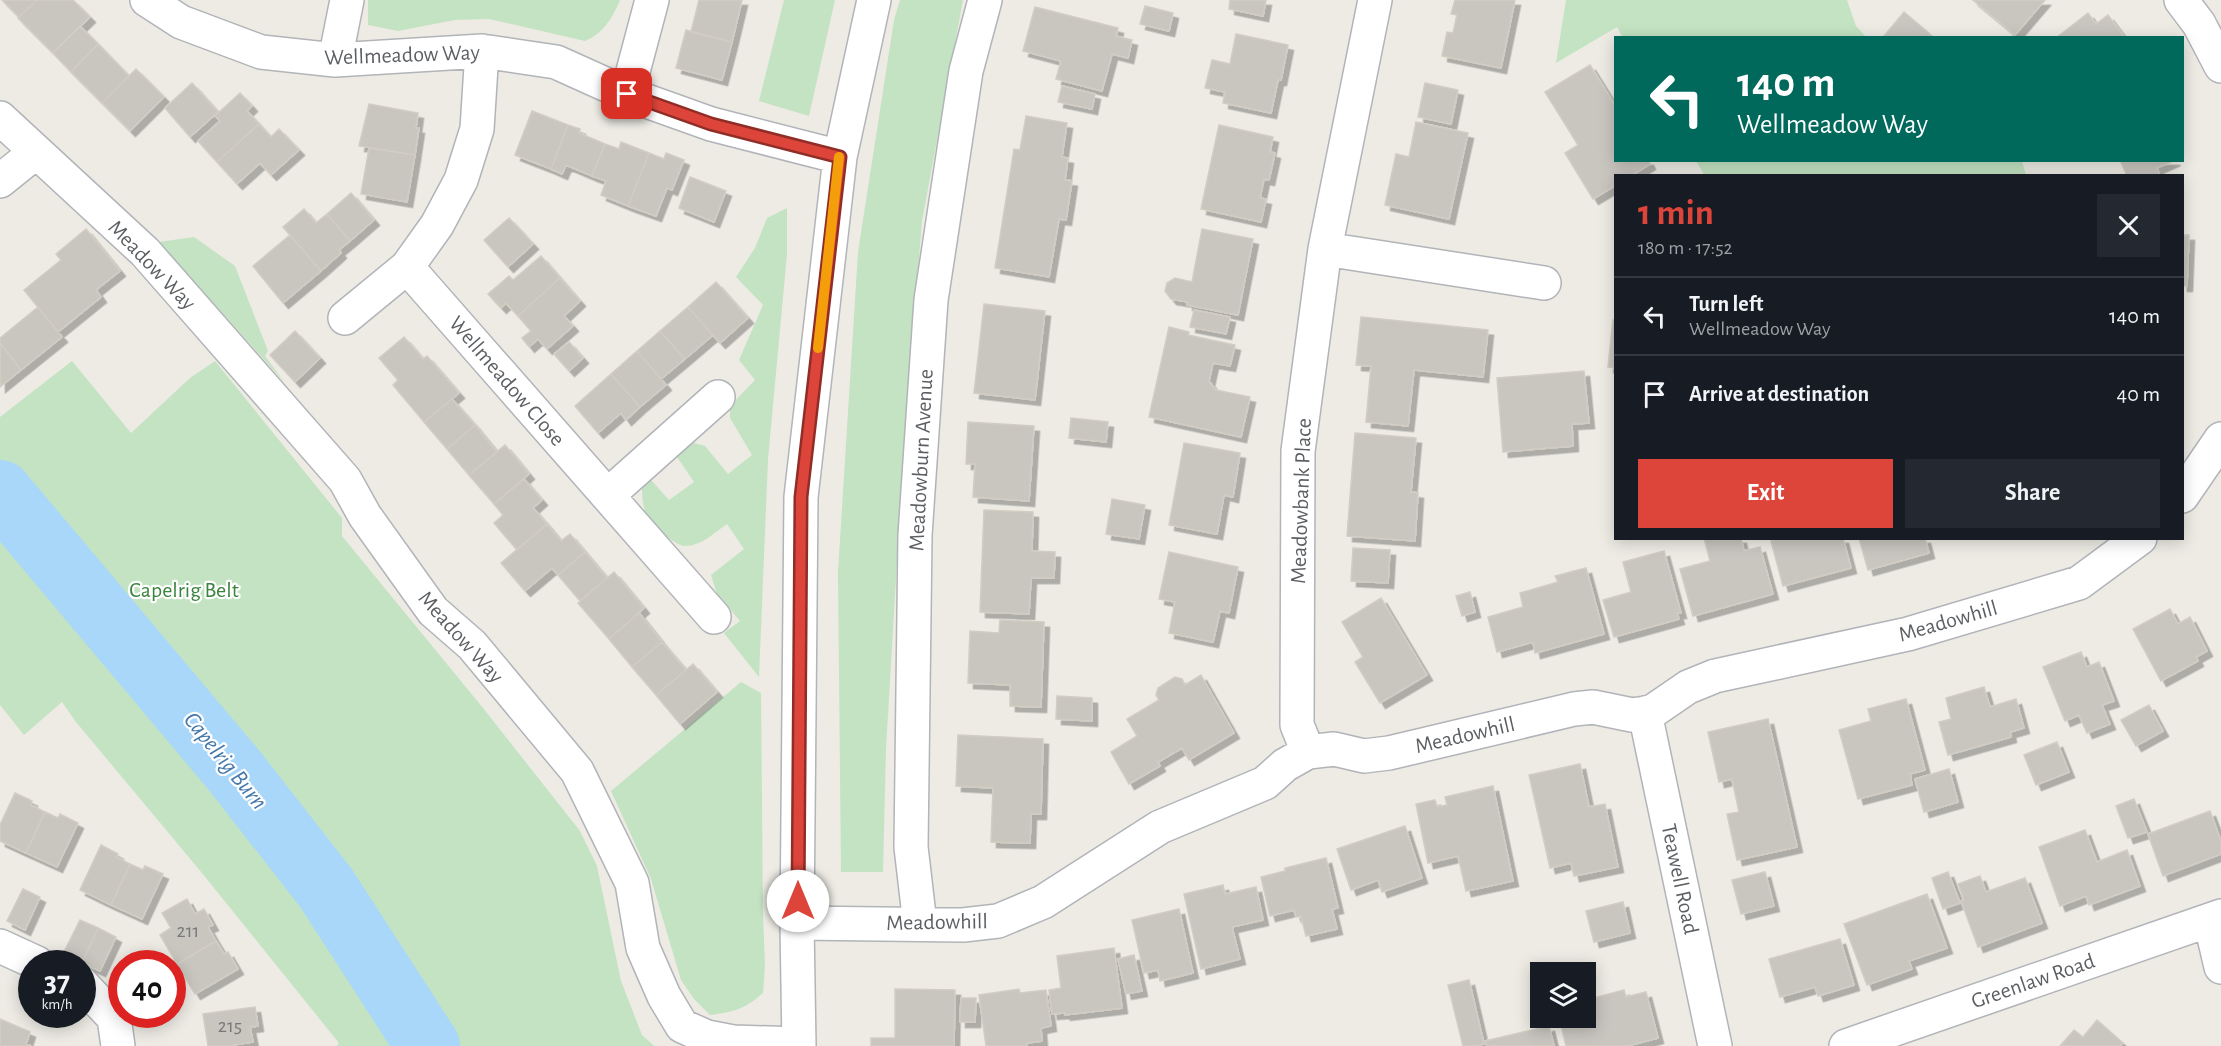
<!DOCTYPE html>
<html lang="en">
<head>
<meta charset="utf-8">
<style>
  body { margin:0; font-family:"Alegreya Sans",sans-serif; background:#242831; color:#f1f3f6; height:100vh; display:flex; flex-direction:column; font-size:22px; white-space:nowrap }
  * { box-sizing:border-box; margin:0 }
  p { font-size:20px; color:#9ea1a6 }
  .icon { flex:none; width:33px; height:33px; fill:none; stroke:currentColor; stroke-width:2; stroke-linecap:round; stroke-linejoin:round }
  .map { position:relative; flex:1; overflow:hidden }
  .drawer { position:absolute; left:1614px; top:174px; width:570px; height:366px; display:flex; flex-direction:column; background:#171b24; border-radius:0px; box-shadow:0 3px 15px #0003 }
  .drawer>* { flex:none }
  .banner { position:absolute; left:1614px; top:36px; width:570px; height:126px; border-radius:0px; box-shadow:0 3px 15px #0003; background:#00695c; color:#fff; overflow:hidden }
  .buttons { position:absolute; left:1530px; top:962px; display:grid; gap:12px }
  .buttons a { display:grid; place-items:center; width:66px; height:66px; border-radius:0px; background:#171b24; box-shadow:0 3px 15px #0003; font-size:30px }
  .speed { position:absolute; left:18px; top:950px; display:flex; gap:12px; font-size:30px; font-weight:700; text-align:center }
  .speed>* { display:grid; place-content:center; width:78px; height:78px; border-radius:50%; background:#171b24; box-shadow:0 3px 15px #0003; line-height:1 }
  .speed small { font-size:15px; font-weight:400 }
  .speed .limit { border:9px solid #d22; background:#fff; color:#111 }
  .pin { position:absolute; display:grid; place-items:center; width:51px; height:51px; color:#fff; margin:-26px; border-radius:12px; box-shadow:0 3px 9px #0006 }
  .me { position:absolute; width:66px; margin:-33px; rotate:0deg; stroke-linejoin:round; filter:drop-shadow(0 0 4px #0008) }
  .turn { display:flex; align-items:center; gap:21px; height:126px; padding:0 24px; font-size:27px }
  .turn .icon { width:78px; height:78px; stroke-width:2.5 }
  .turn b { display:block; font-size:42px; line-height:51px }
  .round { display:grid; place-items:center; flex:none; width:63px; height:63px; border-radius:0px; background:#242831 }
  .headline { display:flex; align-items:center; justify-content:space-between; height:102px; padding:0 24px }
  h1 { font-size:36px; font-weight:700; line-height:45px; color:#dd453b }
  .primary-button { display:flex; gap:12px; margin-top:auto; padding:12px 24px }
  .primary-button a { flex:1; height:69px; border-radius:0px; background:#dd453b; color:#fff; font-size:24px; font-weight:700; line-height:69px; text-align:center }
  .primary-button a+a { background:#242831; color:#f1f3f6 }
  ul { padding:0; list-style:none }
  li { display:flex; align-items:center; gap:18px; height:78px; padding:0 24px; border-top:2px solid #363941 }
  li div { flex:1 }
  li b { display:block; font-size:22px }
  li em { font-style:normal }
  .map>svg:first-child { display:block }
  .green { fill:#c3e3c2 }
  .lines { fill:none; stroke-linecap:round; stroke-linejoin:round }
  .river { stroke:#a9d7f9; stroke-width:64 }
  .building { fill:#c9c6c0; stroke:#d2cdc3; stroke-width:1.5; filter:url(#shadow) }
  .minor-casing { stroke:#b1b4b8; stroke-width:36 }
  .minor { stroke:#fff; stroke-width:33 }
  .route-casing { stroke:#902d26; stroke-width:15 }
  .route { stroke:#dd453b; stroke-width:10 }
  .slow { stroke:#f59e0b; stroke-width:10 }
  .labels { text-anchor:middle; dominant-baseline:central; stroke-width:4.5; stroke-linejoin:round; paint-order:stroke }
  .number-label { font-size:20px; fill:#77797a }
  .street-label { font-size:22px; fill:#5c5f63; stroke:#fff }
  .park-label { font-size:22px; fill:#3b833e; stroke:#fff }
  .water-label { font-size:24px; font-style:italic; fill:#4778aa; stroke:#fff }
</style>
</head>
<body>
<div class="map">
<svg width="2221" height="1046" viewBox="0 0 2221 1046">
  <defs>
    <filter id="shadow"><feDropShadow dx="5.5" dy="5.5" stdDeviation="0" flood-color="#0004"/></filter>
  </defs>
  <rect width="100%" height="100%" fill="#edebe4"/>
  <path class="green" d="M368 0H620C613 17 603 34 585 41L489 19 455 20 398 31 368 25Z
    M784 0H835L809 116 759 101Z
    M900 0H963L922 221 905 426 886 749 883 872H841L838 572 858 252 894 20Z
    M1566 0H1847L1856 26 1866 37 1623 38 1617 27 1556 63Z
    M2022 161 2026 175 1705 176 1696 161Z
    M787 208V254L768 459 759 677 724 633 740 621 717 594 711 575 744 549 727 524C714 533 701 546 685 546 677 546 652 527 648 519 643 509 642 497 642 487L651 480 669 500 694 482 675 454 694 443 705 446 728 474 752 455 730 418V406L755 380 739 360 763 305 736 277 755 248 767 218Z
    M194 237 235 266 268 351 265 356 285 383 159 242Z
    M72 361 131 433 190 378 215 361 342 518V536L483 708 580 831 597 866 621 981 642 1035 654 1046H337L339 1043 202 873 76 722 62 702 24 735 0 705V417Z
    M741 682 761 693 763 915 765 965 763 993C745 1009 734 1012 710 1015L694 999 681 980 651 879 611 791Z"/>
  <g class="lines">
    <path class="river" d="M0 492 233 769 326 888 428 1046"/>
  </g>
  <path class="building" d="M2 0H37L19 17Z
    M37 0H73L90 17 53 53 18 18Z
    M699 0H742L732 42 691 32Z
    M1230 0H1266L1263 16 1229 9Z
    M1455 0H1515L1501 68 1442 56 1447 32 1453 33 1457 15 1451 14Z
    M1973 0H2045L2015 35Z
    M1145 6 1173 13 1169 31 1140 24Z
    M1035 7 1118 28 1116 36 1132 40 1128 58 1112 54 1102 91 1056 79 1061 61 1023 51Z
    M1904 12 1930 34 1927 38 1884 36Z
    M2088 13 2096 24 2108 15 2125 38H2056Z
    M80 26 98 44 71 72 53 53Z
    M686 30 732 42 722 80 676 68Z
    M1236 34 1288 45 1281 80H1278L1271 113 1223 103 1225 92 1205 88 1212 60 1230 64Z
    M98 44 129 76 102 103 71 72Z
    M1590 65 1616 107V160H1648L1650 164 1631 176H1616V185L1593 199 1565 153 1578 145 1545 92Z
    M136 69 164 97 130 131 102 103Z
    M192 83 218 112 190 137 165 108Z
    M1425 83 1458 90 1451 124 1418 117Z
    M1062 86 1095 94 1092 109 1058 102Z
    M240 93 252 106 247 111 259 124 217 162 198 141 220 121 215 116Z
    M369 104 418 113 416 128H419L415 155 359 146Z
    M532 111 568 125 551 169 515 155Z
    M1026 116 1067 123 1062 157 1068 158 1065 180 1072 181 1066 220 1059 219 1049 277 995 268 1014 149 1020 150Z
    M1416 122 1468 133 1449 219 1385 205 1396 154 1409 157Z
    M259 124 271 137 279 129 299 150 271 175 260 163 237 184 217 162Z
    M568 125 580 129 579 133 605 144 592 176 566 165 562 174 551 169Z
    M1219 125 1273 137 1270 152 1275 153 1269 180 1264 179 1260 198 1266 199 1261 222 1201 209Z
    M621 142 649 153 628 206 601 195 606 181 592 176 605 144 619 149Z
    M369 148 415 155 407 202 361 194Z
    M649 153 664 159 666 153 684 160 672 190 667 188 656 216 628 206Z
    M2120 160H2175L2157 168 2160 176H2127Z
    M690 177 726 191 714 222 679 208Z
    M351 193 374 220 350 241 327 214Z
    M304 209 316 223 327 214 350 241 339 250 341 253 321 271 283 227Z
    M509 218 533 244 508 267 484 240Z
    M86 229 120 271 96 290 101 297 58 332 24 290 61 260 56 254Z
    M1202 229 1253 239 1238 315 1187 305 1188 302 1171 299 1165 291 1167 283 1175 278 1192 282Z
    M290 235 321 271 283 303 253 266Z
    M2182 235H2189L2187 286H2182Z
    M541 256 560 278 518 316 506 303 501 308 488 294 509 276 513 280Z
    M560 278 580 301 564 316 573 326 547 349 538 339 529 347 522 338 531 331 518 316Z
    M716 282 748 318 720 343 688 307Z
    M984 304 1045 311 1035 400 974 393Z
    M38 307 62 337 21 370 0 343V338Z
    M688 307 713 335 685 359 660 331Z
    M1194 310 1230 317 1226 334 1190 327Z
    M1361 317 1488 330 1483 377 1414 370 1408 426 1366 422 1371 366 1356 365Z
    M1613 320H1616V368L1608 367Z
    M1169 327 1189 332 1188 335 1235 345 1230 366 1213 363 1209 381 1216 390 1250 397 1241 437 1149 417Z
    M295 331 320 358 295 382 270 355Z
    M660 331 685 359 661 379 637 351Z
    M404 337 423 359 427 356 459 393 424 422 393 385 398 380 379 358Z
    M569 342 583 358 569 371 554 354Z
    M0 343 21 370 0 387Z
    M637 351 666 385 640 407 611 374Z
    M1584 371 1589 423 1572 424 1573 446 1503 452 1497 378Z
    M611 374 640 407 626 420 621 413 598 433 575 406Z
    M452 399 475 425 447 449 424 422Z
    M1071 418 1108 422 1106 442 1069 438Z
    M968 422 1034 426 1029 501 973 497 975 464H966Z
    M475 425 497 452 469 475 447 449Z
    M1355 433 1416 438 1411 492 1418 493 1415 541 1347 536Z
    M1184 443 1240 453 1233 497 1224 495 1217 534 1169 525Z
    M505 445 529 474 494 504 469 475Z
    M524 479 542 500 533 508 547 524 517 550 494 523 503 515 494 504Z
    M1112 499 1145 505 1139 539 1106 534Z
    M984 510 1033 512 1032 551 1055 552 1054 578H1031L1029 614 980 612Z
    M547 524 561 541 570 534 585 552 558 575 552 568 525 591 501 563Z
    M1704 538H1741L1744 551 1760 547 1773 594 1693 616 1680 569 1710 561Z
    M1780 538H1843L1851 568 1783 586 1771 541Z
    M1859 538H1925L1929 553 1868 570Z
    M1353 548 1390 550 1388 583 1351 581Z
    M1664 551 1681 613H1677L1679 619 1614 637 1603 600 1631 592 1623 562Z
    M585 552 607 578 580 601 558 575Z
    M1169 552 1238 567 1229 613 1220 611 1213 642 1169 633 1175 602 1159 599Z
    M1586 568 1604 634 1535 653 1533 642 1497 652 1488 617 1523 607 1520 593 1558 582 1555 576Z
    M614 572 644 608 609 639 578 603Z
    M1470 592 1475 612 1462 616 1456 596Z
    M1381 598 1427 675 1380 703 1355 662 1363 657 1342 622Z
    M2170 609 2178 624 2190 617 2207 651 2196 657 2198 661 2161 681 2133 629Z
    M639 613 662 642 632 667 609 639Z
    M1000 620 1044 622 1041 707 1010 706V685L968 683 970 631 999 633Z
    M662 642 686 670 656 695 632 667Z
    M2081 652 2087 667 2099 662 2114 701 2102 705 2110 724 2087 733 2079 715 2065 721 2043 667Z
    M693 664 717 692 680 724 656 695Z
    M1201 675 1234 733 1189 760 1182 748 1158 762 1160 766 1129 784 1111 752 1137 736 1127 719 1159 700 1156 695 1158 688 1175 677 1182 679 1185 685Z
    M1984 687 1990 707 2016 699 2024 728 2010 732 2011 737 1948 755 1939 722 1951 719 1946 698Z
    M1057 696 1092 698V721L1056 719Z
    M1906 699 1925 770 1910 774 1912 785 1858 799 1839 730 1871 721 1868 709Z
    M2149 705 2163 731 2136 746 2121 720Z
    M1768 719 1797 847 1737 860 1727 814 1739 812 1732 779 1719 782 1708 732Z
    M958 735 1043 739 1041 814H1031L1030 843 991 842 993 788 956 786Z
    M2057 742 2069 772 2036 785 2024 755Z
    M1580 764 1589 807 1605 804 1618 867 1574 876 1571 863 1550 868 1529 775Z
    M1949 769 1958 802 1924 812 1915 779Z
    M1493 786 1513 881 1466 891 1458 856 1428 863 1416 804 1435 800 1437 807 1447 805 1445 797Z
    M15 793 32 801 31 805 45 812 26 853 0 841V825Z
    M2134 799 2147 832 2128 838 2116 806Z
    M2210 811 2221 841V854L2163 876 2148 834Z
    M45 812 58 818 60 814 78 823 57 867 26 853Z
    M1405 826 1422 878 1382 892 1378 880 1351 890 1337 849Z
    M2085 830 2097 862 2127 850 2140 886 2089 905 2086 896 2060 906 2039 847Z
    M101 845 118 854 116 857 130 864 111 905 80 890Z
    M1326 858 1338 908 1332 909 1337 929 1306 936 1301 916 1296 917 1294 910 1270 916 1261 877 1285 871V868Z
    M130 864 143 870 145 866 163 874 142 919 111 905Z
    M1765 872 1774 906 1741 914 1732 880Z
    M1948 872 1960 903 1943 909 1932 878Z
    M1980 876 1986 892 2025 878 2042 923 1978 947 1961 901 1964 900 1958 884Z
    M1223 885 1225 894 1256 887 1263 920 1232 927 1240 959 1201 969 1184 894Z
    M23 889 40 897 25 930 7 921Z
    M1927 894 1947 948 1909 961 1912 969 1867 985 1844 924Z
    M187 899 195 914 204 909 213 925 208 927 216 941 177 964 160 935 171 928 162 913Z
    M1623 902 1630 933 1594 942 1586 911Z
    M1179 909 1193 973 1160 981 1158 970 1144 973 1132 920Z
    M80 920 98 928 82 963 63 954Z
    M98 928 116 937 100 971 82 963Z
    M1840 939 1854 985 1818 996 1815 987 1780 997 1769 959Z
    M216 941 224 954 228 952 238 969 195 994 177 964Z
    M1114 948 1122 1008 1065 1015V1013L1052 1014 1049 990 1061 988 1057 956Z
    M1134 955 1142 991 1126 994 1118 959Z
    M1469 980 1484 1044 1475 1046H1463L1448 985Z
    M895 989 955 990 954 1046H871V1038H895Z
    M1019 989 1020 993 1046 990 1051 1026 1041 1028 1042 1041 1027 1043V1046H986L979 995Z
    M1624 990 1626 997 1646 992 1658 1038 1627 1046H1566L1559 1017H1586V1000Z
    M961 998H976L975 1022H960Z
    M255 1007 258 1026 250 1027 253 1042 227 1046H208L203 1014Z
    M0 1019 30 1032 26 1044 31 1046H0Z
    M2097 1020 2123 1043 2120 1046H2060L2074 1030 2083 1037Z
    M1549 1026 1554 1046H1487L1485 1041Z"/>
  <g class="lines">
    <defs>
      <path id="minor" d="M147 0 181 22 261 52 335 60 482 51 556 62 627 94 711 124 840 157
        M2181 0 2199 24 2221 66
        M335 60 347 0
        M627 94 652 0
        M0 118 145 252 345 480 365 516 433 611 472 645 577 771 632 883 643 948 664 996 682 1026 707 1037 733 1042 799 1044
        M0 181 36 152
        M1325 249 1544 283
        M407 267 714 617
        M345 318 407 267 437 225 461 180 477 129 482 51
        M608 495 718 397
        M2182 496 2221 439
        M1645 713 1715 1046
        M1308 752 1297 725 1298 451 1325 249 1375 0
        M2210 920 2221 967
        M797 923 963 925 998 921 1043 902 1160 827 1265 783 1285 765 1308 752 1334 749 1364 756 1389 753 1574 709 1593 707 1632 715 1645 713 1653 711 1688 687 1715 676 1908 634 2079 583 2140 538
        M920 924 911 847 915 535 931 300 966 71 985 0
        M0 946 37 963
        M82 984 114 1018 118 1046
        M799 1046 797 923 801 497 840 157 874 0
        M1846 1046 2221 916"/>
    </defs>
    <use href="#minor" class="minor-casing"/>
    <use href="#minor" class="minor"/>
  </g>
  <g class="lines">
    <defs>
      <path id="route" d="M627 94 711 124 840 157 801 497 798 901"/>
    </defs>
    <use href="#route" class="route-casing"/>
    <use href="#route" class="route"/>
    <path class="slow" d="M818 348 839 157"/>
  </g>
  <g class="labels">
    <g class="number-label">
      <text x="188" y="931">211</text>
      <text x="230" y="1026">215</text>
    </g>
    <g class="street-label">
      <text transform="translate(402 55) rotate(-2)">Wellmeadow Way</text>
      <text transform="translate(152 265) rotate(46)">Meadow Way</text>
      <text transform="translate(507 381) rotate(49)">Wellmeadow Close</text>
      <text transform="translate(921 460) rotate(-87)">Meadowburn Avenue</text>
      <text transform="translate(1301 501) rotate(-88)">Meadowbank Place</text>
      <text transform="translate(1948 621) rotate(-16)">Meadowhill</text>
      <text transform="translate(461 637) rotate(48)">Meadow Way</text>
      <text transform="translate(1465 735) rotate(-13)">Meadowhill</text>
      <text transform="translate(1680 879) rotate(78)">Teawell Road</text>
      <text transform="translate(937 922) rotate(-1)">Meadowhill</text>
      <text transform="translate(2033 981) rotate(-19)">Greenlaw Road</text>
    </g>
    <g class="park-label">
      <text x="184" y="590">Capelrig Belt</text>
    </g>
    <g class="water-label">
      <text transform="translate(225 761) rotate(51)">Capelrig Burn</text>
    </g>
  </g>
</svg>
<div class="buttons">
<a><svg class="icon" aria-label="layers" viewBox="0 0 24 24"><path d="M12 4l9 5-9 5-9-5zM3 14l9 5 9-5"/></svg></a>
</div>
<div class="speed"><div>37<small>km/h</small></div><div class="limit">40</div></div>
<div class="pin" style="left:627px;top:94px;background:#d93025"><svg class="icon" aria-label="arrive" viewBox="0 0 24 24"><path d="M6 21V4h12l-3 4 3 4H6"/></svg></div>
<svg class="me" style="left:798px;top:901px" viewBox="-20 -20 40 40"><circle r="19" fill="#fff"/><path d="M0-13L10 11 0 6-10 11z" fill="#dd453b"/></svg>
<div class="banner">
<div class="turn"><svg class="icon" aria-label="left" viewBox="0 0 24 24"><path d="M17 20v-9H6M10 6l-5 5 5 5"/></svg><div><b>140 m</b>Wellmeadow Way</div></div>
</div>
<section class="drawer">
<div class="headline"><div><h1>1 min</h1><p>180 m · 17:52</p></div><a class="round"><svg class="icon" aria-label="close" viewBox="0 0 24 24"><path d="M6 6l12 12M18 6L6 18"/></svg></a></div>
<ul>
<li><svg class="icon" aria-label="left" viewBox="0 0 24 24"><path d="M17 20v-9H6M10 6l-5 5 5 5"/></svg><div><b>Turn left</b><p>Wellmeadow Way</p></div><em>140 m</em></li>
<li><svg class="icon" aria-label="arrive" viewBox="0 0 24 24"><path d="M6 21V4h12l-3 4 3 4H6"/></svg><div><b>Arrive at destination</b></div><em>40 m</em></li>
</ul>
<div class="primary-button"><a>Exit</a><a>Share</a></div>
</section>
</div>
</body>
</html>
